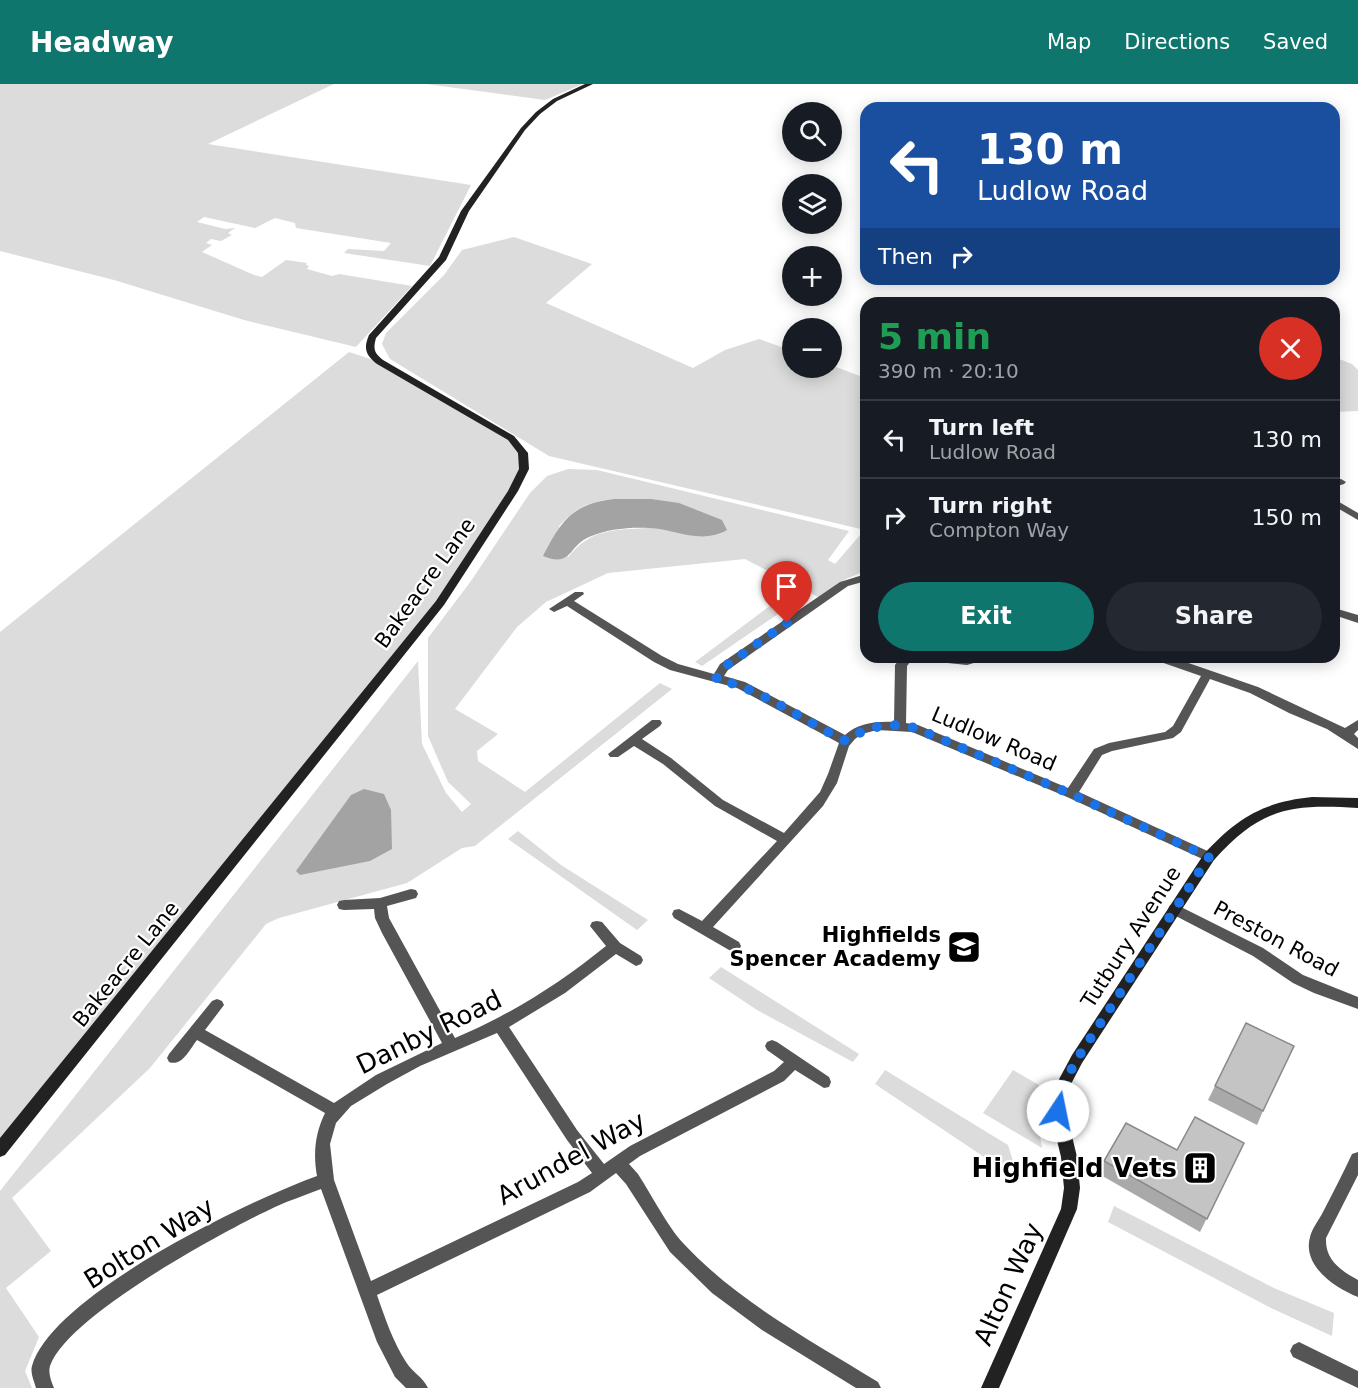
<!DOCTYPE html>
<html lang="en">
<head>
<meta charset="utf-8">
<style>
  body { margin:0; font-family:"DejaVu Sans",sans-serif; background:#242831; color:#f1f3f6; height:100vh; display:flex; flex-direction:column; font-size:22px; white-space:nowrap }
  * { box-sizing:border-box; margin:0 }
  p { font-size:20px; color:#9ea1a6 }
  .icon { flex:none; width:33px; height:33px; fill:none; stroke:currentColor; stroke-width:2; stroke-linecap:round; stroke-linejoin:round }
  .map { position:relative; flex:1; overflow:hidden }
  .sheet { position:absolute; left:860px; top:213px; width:480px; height:366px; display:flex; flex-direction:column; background:#171b24; border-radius:18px; box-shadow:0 3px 15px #0003 }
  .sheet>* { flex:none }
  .top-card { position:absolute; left:860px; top:18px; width:480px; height:183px; border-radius:18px; box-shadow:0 3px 15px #0003; background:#1a4fa0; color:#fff; overflow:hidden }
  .controls { position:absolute; left:782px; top:18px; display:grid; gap:12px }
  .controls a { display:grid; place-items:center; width:60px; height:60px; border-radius:50%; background:#171b24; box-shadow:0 3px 15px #0003; font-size:30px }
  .pin { position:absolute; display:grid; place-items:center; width:51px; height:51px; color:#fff; margin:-62px -26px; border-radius:50% 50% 50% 0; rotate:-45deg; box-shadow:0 0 6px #0007 }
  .pin .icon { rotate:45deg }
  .me { position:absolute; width:66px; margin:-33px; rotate:11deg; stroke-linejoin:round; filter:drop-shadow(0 0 4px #0008) }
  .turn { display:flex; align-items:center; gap:21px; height:126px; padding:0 18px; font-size:27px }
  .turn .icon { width:78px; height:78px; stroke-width:2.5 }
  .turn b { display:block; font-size:42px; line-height:51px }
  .then { display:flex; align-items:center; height:57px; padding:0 18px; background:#0003; gap:12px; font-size:22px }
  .round { display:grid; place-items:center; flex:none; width:63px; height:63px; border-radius:32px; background:#242831 }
  .summary { display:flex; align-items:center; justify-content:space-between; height:102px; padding:0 18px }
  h1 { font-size:36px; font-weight:800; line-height:45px; color:#1e9e55 }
  .primary-button { display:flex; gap:12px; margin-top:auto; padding:12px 18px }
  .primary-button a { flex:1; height:69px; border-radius:36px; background:#0f766e; color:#fff; font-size:24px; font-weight:800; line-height:69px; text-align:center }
  .primary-button a+a { background:#242831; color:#f1f3f6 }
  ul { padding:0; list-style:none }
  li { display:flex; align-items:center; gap:18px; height:78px; padding:0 18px; border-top:2px solid #363941 }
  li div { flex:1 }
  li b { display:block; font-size:22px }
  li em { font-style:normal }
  header { display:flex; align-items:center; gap:36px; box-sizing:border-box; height:84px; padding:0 30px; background:#0f766e; color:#fff }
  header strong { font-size:28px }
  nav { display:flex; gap:33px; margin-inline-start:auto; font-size:21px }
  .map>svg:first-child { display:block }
  .green { fill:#dcdcdc; fill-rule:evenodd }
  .water { fill:#a3a3a3 }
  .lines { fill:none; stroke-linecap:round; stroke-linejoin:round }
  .street { fill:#555; fill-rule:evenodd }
  .secondary { fill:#222; fill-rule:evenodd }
  .wall { fill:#a9a9a9 }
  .building { fill:#c4c4c4; stroke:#898989; stroke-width:1.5 }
  .route { stroke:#1a73e8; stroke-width:10; stroke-dasharray:0 18 }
  .labels { text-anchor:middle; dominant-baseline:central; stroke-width:4.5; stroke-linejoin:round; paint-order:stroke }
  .street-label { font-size:21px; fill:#000; stroke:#fff }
  .poi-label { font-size:21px; font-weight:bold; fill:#000; stroke:#fff; text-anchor:end }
  .near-street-label { font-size:26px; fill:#000; stroke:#fff }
  .near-poi-label { font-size:26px; font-weight:bold; fill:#000; stroke:#fff; text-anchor:end }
</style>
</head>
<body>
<header>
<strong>Headway</strong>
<nav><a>Map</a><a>Directions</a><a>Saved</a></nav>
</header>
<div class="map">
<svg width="1358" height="1304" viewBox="0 0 1358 1304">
  <rect width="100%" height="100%" fill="#fff"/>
  <path class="green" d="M0 0H334L208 60 471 101 430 182 344 169 348 165 384 167 391 159 296 144 295 139 275 134 255 144 204 133 197 138 225 145 235 144 228 149 232 151 221 157 211 155 206 159 212 161 202 168 254 191 262 193 286 176 307 179 306 181 309 182 307 185 332 192 339 190 412 202 356 263 244 236 114 196 0 167Z
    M426 0H583L545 16Z
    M514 153 592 180 546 219 693 284 725 266 759 255 792 267V284H831V281L865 294V446L549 372 390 275 382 260 386 249 444 191 462 166Z
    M349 268 380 278 519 363 524 385 461 488 0 1066V548Z
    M1334 273 1352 280 1358 286V327L1334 328Z
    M568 385 597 386 849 447 828 476 835 480 861 450 865 451V487L846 495 818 513 745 475 608 489 546 518 517 543 455 625 498 650 477 667 478 677 525 708 660 599 672 605 475 762 462 764 407 799 279 834 266 840 150 984 12 1114 51 1167 6 1204 39 1253 25 1287 32 1304H0V1107L418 577 422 660 446 709 462 728 471 720 448 698 428 652V554L471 497 530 409 547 392ZM614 415H650L649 444C614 446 592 444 568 473L559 442C578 422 588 418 614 415Z
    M791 506 802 507 800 515 702 582 695 578Z
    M518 747 561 781 648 836 637 846 508 755Z
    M721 883 859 970 853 978 757 926 709 894Z
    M885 986 1008 1061 1014 1080 996 1081 875 1000Z
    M1013 986 1039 1001 1035 1018 1042 1064 983 1029Z
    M1114 1122 1274 1204 1334 1229 1332 1252 1271 1224 1108 1138Z"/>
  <path class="water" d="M614 415H651L679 419 722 436 727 446C700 461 676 445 649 444 630 443 607 445 589 453 568 462 572 484 543 472 562 436 572 420 614 415Z
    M364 705 384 710 391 726 392 765 370 777 300 791 296 787 351 711Z"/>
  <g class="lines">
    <path class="street" d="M1341 395 1346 398 1344 400 1334 403V397Z
      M1334 415 1358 429V436L1334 422Z
      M866 490V497L848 502 728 586 724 592 745 598 845 651C858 639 877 637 894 638L895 581 901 573H986L984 576 967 581 918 576 910 578 907 582 906 639 918 641 1068 704 1094 665 1109 659 1165 648 1173 642 1201 592 1155 576 1153 573H1171L1258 603 1345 644 1358 636V646L1354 650 1358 654V665L1327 645 1289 629 1250 609 1210 595 1181 648 1173 654 1112 667 1102 671 1079 708 1214 770 1216 773 1214 776 1209 778 1067 713 912 648 877 646 862 650 855 655 849 662 837 699 823 722 713 843 739 858 741 862 739 866 734 867 729 866 674 834 672 830 674 826 679 825 702 837 777 757 715 722 663 680 634 662 618 673H610L608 670 652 636H660L662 639 660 642 642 655 671 674 723 716 784 749 820 708 828 690 839 659 737 604 670 586 654 578 567 522 554 528 549 525 575 508H583L584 510 574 517 662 572 678 580 714 590 720 580 840 498Z
      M1334 524 1358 531V539L1334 531Z
      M411 805 416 806 418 810 416 814 387 822 389 834 455 954C510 931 559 900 606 862L590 842 592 838 597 837 602 838 620 859 641 872 643 876 641 880 636 882 616 870 565 909 509 943 577 1046 604 1080 630 1062 774 987 784 978 767 966 765 962 767 958 772 956 777 958 829 993 831 998 829 1003 824 1004 795 986 784 997 640 1072 629 1080 638 1090C651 1110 668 1143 683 1159 738 1218 810 1256 878 1298L881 1304H856L762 1246 712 1209 670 1168 626 1100 616 1089 590 1108 377 1211C385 1234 393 1258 406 1278 412 1288 423 1293 428 1304H406L395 1293 377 1258 321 1105C306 1111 290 1116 275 1123 224 1147 68 1231 50 1282 48 1289 51 1297 54 1304H36C34 1297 30 1289 32 1282 52 1211 250 1116 317 1092 313 1069 315 1050 325 1029L197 956C190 965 182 983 169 978L167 974 169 970 212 917 217 915 222 917 224 921 205 946 334 1019 376 991 442 959 382 849 375 834 374 825 344 826 339 825 337 821 339 817 344 816 380 814ZM497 949 567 1056 592 1089 578 1098 371 1197 334 1096 330 1060 336 1039 351 1022 387 1000 420 982Z
      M1175 820 1263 864 1303 891 1358 913V925L1314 909 1293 899 1253 872 1170 829 1168 825 1170 821Z
      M1358 1068V1091L1326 1154C1325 1176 1340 1186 1358 1196V1213C1335 1204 1302 1182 1310 1153 1312 1144 1319 1136 1323 1128 1333 1109 1343 1089 1352 1070Z
      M1299 1258 1358 1287V1304L1293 1273 1290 1267 1293 1261Z"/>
    <path class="secondary" d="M585 0H593L557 17 540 30 525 46 469 127 446 176 376 254C373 265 374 269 383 276L514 352 528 369 529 385 518 407 444 521 5 1071 0 1073V1054L436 517 508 407 519 385 518 369 508 356 377 280C366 271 363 265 369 251L439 173 461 127 521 44 536 28 553 15Z
      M1312 713 1358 714V724C1289 720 1261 724 1214 776L1082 979 1071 1000 1066 1027 1077 1073 1080 1104 1077 1125 999 1304H981L1061 1125 1064 1104 1061 1073 1050 1027 1057 999 1072 971 1204 770C1237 734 1263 718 1312 713Z"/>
  </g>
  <path class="wall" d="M1215 1002 1263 1027 1257 1041 1208 1016Z
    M1244 1059 1200 1148 1099 1090 1104 1077 1177 1066Z"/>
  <path class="building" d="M1246 939 1294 962 1263 1027 1215 1002Z
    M1195 1033 1244 1059 1207 1135 1104 1077 1126 1039 1177 1066Z"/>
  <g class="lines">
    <path class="route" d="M787 539 724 583 716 595C764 606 801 636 846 657 867 642 889 638 915 644L1071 710 1209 773 1077 975 1064 999 1058 1027"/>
  </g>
  <defs>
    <symbol id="school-square" viewBox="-11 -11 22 22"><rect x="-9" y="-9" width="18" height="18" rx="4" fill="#000" stroke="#fff"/><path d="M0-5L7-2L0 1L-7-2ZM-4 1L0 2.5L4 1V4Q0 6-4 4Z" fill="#fff"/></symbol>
    <symbol id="building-square" viewBox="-11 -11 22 22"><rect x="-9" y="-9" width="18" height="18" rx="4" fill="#000" stroke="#fff"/><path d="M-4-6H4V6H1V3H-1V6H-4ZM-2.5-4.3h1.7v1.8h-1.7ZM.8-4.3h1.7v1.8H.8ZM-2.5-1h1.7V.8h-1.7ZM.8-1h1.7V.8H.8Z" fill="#fff"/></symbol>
  </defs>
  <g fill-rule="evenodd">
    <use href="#school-square" x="945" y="844" width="38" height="38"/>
    <use href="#building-square" x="1181" y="1065" width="38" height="38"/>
  </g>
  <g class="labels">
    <g class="street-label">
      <text transform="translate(425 499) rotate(-54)">Bakeacre Lane</text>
      <text transform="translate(994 655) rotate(23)">Ludlow Road</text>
      <text transform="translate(1131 853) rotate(-57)">Tutbury Avenue</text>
      <text transform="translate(1276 855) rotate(28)">Preston Road</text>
      <text transform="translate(126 880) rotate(-51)">Bakeacre Lane</text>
    </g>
    <g class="poi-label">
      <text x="941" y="851">Highfields<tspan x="941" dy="24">Spencer Academy</tspan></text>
    </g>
    <g class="near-street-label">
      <text transform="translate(429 948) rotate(-26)">Danby Road</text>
      <text transform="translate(571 1074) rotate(-29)">Arundel Way</text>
      <text transform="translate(149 1159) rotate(-32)">Bolton Way</text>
      <text transform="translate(1008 1200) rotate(-66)">Alton Way</text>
    </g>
    <g class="near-poi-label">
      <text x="1177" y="1084">Highfield Vets</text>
    </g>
  </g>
</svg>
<div class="controls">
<a><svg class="icon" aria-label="search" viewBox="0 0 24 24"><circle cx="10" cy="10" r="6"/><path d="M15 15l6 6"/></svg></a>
<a><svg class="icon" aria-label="layers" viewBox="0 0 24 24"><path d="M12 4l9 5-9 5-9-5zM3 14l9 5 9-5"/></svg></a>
<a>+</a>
<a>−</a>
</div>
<div class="pin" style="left:787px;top:539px;background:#d93025"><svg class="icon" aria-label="arrive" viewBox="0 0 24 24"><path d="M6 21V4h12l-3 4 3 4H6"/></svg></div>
<svg class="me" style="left:1058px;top:1027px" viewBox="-20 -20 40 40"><circle r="19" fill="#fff"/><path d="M0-13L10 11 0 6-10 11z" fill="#1a73e8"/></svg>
<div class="top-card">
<div class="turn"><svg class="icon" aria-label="left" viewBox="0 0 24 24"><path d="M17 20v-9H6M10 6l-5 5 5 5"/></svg><div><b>130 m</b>Ludlow Road</div></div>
<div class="then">Then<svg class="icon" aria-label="right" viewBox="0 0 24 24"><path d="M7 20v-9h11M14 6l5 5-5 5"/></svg></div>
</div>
<section class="sheet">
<div class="summary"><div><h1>5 min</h1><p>390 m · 20:10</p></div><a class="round" style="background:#d93025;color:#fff"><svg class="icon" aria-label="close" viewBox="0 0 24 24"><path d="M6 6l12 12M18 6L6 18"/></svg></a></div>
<ul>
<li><svg class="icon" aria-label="left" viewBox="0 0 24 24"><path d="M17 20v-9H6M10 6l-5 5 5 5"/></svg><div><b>Turn left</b><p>Ludlow Road</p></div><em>130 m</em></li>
<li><svg class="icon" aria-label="right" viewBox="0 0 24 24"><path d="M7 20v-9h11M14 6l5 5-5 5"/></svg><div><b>Turn right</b><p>Compton Way</p></div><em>150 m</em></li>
</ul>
<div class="primary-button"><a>Exit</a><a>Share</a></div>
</section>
</div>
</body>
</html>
